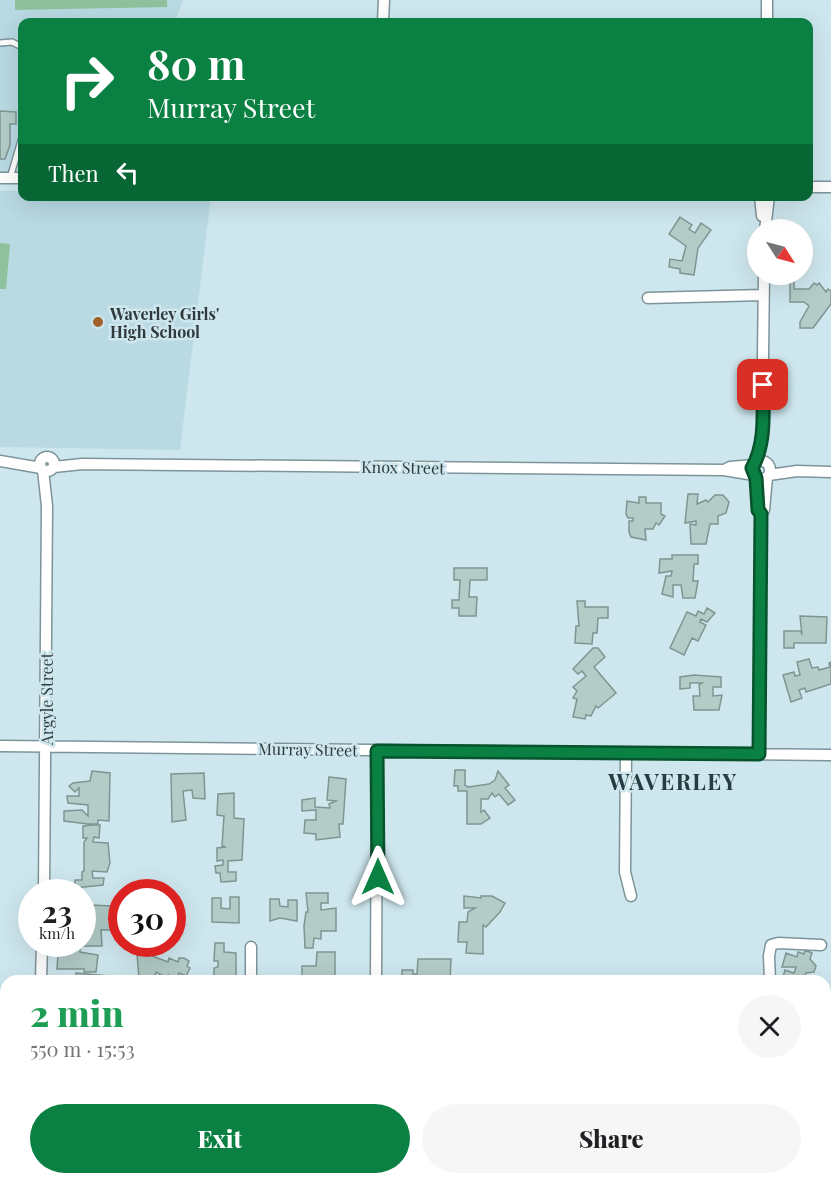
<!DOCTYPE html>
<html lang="en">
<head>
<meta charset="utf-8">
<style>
  body { margin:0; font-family:"Playfair Display",serif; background:#f6f6f6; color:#202124; height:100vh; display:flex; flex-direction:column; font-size:22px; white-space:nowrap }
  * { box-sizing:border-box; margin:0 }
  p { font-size:20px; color:#757577 }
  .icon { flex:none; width:33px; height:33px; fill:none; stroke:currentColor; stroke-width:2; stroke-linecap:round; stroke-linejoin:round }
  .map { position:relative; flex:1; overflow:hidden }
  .panel { position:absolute; left:0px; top:975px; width:831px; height:210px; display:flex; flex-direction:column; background:#fff; border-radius:18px 18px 0 0; box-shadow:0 6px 24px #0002 }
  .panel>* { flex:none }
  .top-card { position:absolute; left:18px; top:18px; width:795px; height:183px; border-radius:12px; box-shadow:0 6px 24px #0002; background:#0b8043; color:#fff; overflow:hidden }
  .needle { width:39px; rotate:126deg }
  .tools { position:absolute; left:747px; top:219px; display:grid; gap:12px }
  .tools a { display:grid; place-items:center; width:66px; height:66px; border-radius:50%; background:#fff; box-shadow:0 6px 24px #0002; font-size:30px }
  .speed { position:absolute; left:18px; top:879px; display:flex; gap:12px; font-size:30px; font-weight:700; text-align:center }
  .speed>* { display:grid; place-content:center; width:78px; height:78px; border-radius:50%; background:#fff; box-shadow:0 6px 24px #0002; line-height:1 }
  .speed small { font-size:15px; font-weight:400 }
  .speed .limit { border:9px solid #d22; background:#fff; color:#111 }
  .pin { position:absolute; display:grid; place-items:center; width:51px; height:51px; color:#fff; margin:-26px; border-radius:12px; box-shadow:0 3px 9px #0006 }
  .me { position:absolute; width:66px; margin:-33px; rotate:0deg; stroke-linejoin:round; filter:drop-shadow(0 0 4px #0008) }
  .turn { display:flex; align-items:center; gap:21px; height:126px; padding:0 30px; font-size:27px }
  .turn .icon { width:78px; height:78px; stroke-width:2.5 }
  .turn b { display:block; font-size:42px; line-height:51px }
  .then { display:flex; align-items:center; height:57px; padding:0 30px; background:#0003; gap:12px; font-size:22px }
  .round { display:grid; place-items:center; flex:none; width:63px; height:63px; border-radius:32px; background:#f6f6f6 }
  .head { display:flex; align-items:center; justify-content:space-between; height:102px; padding:0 30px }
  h1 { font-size:36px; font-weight:800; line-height:45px; color:#1e9e55 }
  .cta { display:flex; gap:12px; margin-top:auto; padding:12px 30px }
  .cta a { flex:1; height:69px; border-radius:36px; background:#0b8043; color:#fff; font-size:24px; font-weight:800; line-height:69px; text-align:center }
  .cta a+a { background:#f6f6f6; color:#202124 }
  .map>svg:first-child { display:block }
  .built { fill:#b9dae3 }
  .green { fill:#8fc29c }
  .building { fill:#b3ccc8; stroke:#7e9691; stroke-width:1.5 }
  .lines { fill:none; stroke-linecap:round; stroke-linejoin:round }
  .service-casing { stroke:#7d949a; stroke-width:8 }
  .minor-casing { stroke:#7d949a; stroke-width:13 }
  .service { stroke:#fff; stroke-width:5 }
  .minor { stroke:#fff; stroke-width:10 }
  .route-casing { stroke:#07532c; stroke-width:15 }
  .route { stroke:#0b8043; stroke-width:10 }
  .poi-dot { fill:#a1612b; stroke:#cee7ee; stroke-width:2 }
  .labels { text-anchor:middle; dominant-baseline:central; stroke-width:5; stroke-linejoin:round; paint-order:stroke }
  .poi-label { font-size:16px; font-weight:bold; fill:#303a3d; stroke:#cee7ee; text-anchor:start }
  .street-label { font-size:16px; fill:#303a3d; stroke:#cee7ee }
  .district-label { font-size:22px; font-weight:bold; letter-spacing:1.5px; fill:#273c41; stroke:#cee7ee }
</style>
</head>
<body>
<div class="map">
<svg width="831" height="1185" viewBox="0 0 831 1185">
  <rect width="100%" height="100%" fill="#cee7ee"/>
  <path class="built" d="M0 0H183L175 22H22V177L0 176Z
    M0 191H22V196L211 197 180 450 0 447Z"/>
  <path class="green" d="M15 0H167V7L15 10Z
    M0 243 10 244 6 289H0Z"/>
  <path class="building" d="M0 111 16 112V124H10V145L5 159H0Z
    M680 217 692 225 689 229 695 233 701 223 711 230 698 248 694 275 680 273V269L669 267 670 259 682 261 686 246 669 234Z
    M790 281H794V289H809L814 283 817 285 819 283 826 292 828 289 831 291V304L813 328H800V322L809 306 804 302H790Z
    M688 494H698L697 504 706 500 708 502 715 495H723L729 502 726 513 718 516V524H710L706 544H691L690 524 696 525V521L685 523Z
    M639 497H646V503H661V514L665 516 659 525 656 523 653 529H645L646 540 631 537 629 532V521H633V518H628L626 514 627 501 639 503Z
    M672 555H698V564H694L693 581H698L695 598H683L681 585H673V597L662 594 666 576H671L672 571 659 573 660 559H672Z
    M454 568H487V580H470L469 597H477L476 616H459V608H452V600H459L460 580H454Z
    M577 601H585V607H608V618H598L597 633H593L592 644 575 643 576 626H579Z
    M707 608 715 613 707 622 701 619 700 622 706 625 698 641 692 638 684 655 670 648 687 612 696 616 698 611 704 614Z
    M800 616 827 617 826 643H794V648H784V631H801L802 635Z
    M593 648H598L605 657 594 667 616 693 598 708 596 706 591 716 586 715 585 719 573 717 577 699 573 698 577 691 573 687 586 676 582 671 578 674 573 669Z
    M809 659 812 668 818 667 819 670 830 667 829 663 831 662V684L806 692 805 688 799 690 802 698 791 702 783 675 794 672 795 676 800 675 797 662Z
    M694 675 721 677V687H713V696L722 695 719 710H694L693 696H700L699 685 702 683H690V688L680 689V677Z
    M455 770H465V785L468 787 489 784 495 780 498 771 509 785 505 788 515 800 508 805 499 794 495 797 492 793 488 799H481V812L484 810 490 818 481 824H467V791H458V786H454Z
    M92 771 110 773 109 821 98 820V824H88L64 821V811L82 810 88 816V805L68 803 67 796H79V788L75 792 69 786 73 783 90 781Z
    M204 773 205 799 193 798 192 790 183 791 186 820 172 822 171 774Z
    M329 777 346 779 343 824H339L340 837 316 840V834L304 833 305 820H316V810L302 811V800L315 798V807L330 808 329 804 336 801 327 800Z
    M234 793V818L244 819 242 860 228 861V872H236V881L221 882 220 873H216L215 866 223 865V860L217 861V848L226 847 222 846 224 816 217 815 218 794Z
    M92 825H100L99 838 94 837 93 842 108 843 110 863 107 872 92 871 93 878H104L103 885 75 888V880H82V872L84 871V842L87 838H83V826Z
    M306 893H328V903H321V910L336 908V931H321V939L314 938 313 948H305L304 926 306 912H308Z
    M464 896 481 898V896H492L505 903 500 912 486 927 483 925V954L466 953 467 942H458L459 922H467L468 912 475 908H464Z
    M230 897H239V923L212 922V898H221V908L230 909Z
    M270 899H279L280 906 288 907V900H297V921L280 918 270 921Z
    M90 905 112 906 111 930H101L102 946H80V952L98 955 96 972H84V969H57L58 953H60L59 944H82V935H91L90 930H82V917L90 916Z
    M215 943H224V952L236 953V976L214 977V968L218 967V961H214Z
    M805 950 812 953 810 959 816 966 814 972 806 973 804 979 812 981 782 980 785 970 794 973 796 967H782L786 953 797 957 798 952 804 954Z
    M317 952H335V981H302V966H316Z
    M137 954H147L168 962 169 958 178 962 179 958H184L189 961 187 966 190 968 186 976 179 973 177 978 179 981H166L168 975 165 977 156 972 155 975 161 977V981H151L153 977 139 978Z
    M418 959H451L450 981H402V970H413V974H417Z
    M76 973 108 976 107 981H76Z
    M831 1080V1105L825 1100V1089Z"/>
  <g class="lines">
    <defs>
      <path id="service" d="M0 43 12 42 22 47
        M22 80V103
        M10 178 22 137"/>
      <path id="minor" d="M383 22 384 0
        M767 22V0
        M0 178H22
        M808 187H831
        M760 196 762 216
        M765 230 769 196
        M648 298 763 295
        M40 464a7 7 0 1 1 14 0a7 7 0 1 1-14 0Z
        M752 470a9 9 0 1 1 18 0a9 9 0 1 1-18 0Z
        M0 461 41 468
        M756 462 762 437 764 274
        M54 467 82 464 724 470 754 475
        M43 470 47 506 44 892
        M724 470 730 467 754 465
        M769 475 797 471 831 472
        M756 478 758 510 761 514 759 754
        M761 514 764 510 767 477
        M0 746 831 755
        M626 753 625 872 631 896
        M41 981 42 944
        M251 981V947
        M376 981 377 751
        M770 981 769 956 771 945 778 943 821 945
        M0 1030H6
        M39 1179 168 1180
        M375 1185V1179
        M626 1185V1179"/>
    </defs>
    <use href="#service" class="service-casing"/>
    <use href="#minor" class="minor-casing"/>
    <use href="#service" class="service"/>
    <use href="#minor" class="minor"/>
  </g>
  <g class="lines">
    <defs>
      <path id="route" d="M378 877 377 751 759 754 761 514 758 510 756 478 752 468C766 444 763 412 763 385"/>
    </defs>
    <use href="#route" class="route-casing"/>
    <use href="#route" class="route"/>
  </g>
  <circle class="poi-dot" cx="98" cy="322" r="6"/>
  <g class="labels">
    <g class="poi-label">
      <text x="110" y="313">Waverley Girls'<tspan x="110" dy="18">High School</tspan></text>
    </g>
    <g class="street-label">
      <text transform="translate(403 467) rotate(1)">Knox Street</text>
      <text transform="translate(46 699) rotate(-90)">Argyle Street</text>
      <text transform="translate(308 749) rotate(1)">Murray Street</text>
    </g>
    <g class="district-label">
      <text x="673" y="781">WAVERLEY</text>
    </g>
  </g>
</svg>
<div class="tools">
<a><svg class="needle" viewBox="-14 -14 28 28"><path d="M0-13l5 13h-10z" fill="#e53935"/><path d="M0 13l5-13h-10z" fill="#757577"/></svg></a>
</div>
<div class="speed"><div>23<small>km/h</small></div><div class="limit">30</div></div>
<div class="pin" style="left:763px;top:385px;background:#d93025"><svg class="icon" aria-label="arrive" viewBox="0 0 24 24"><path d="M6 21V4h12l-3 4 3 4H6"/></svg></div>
<svg class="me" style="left:378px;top:877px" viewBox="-20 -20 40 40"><path d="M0-17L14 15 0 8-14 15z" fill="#0b8043" stroke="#fff" stroke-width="4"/></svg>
<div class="top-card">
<div class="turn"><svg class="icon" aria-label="right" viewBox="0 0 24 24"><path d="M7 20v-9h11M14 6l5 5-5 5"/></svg><div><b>80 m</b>Murray Street</div></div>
<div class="then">Then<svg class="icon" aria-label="left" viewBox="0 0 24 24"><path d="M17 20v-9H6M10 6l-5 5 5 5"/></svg></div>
</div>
<section class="panel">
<div class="head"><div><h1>2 min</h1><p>550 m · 15:53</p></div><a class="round"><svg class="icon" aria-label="close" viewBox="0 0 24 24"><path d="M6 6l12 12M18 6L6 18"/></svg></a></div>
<div class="cta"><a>Exit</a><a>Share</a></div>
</section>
</div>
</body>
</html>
